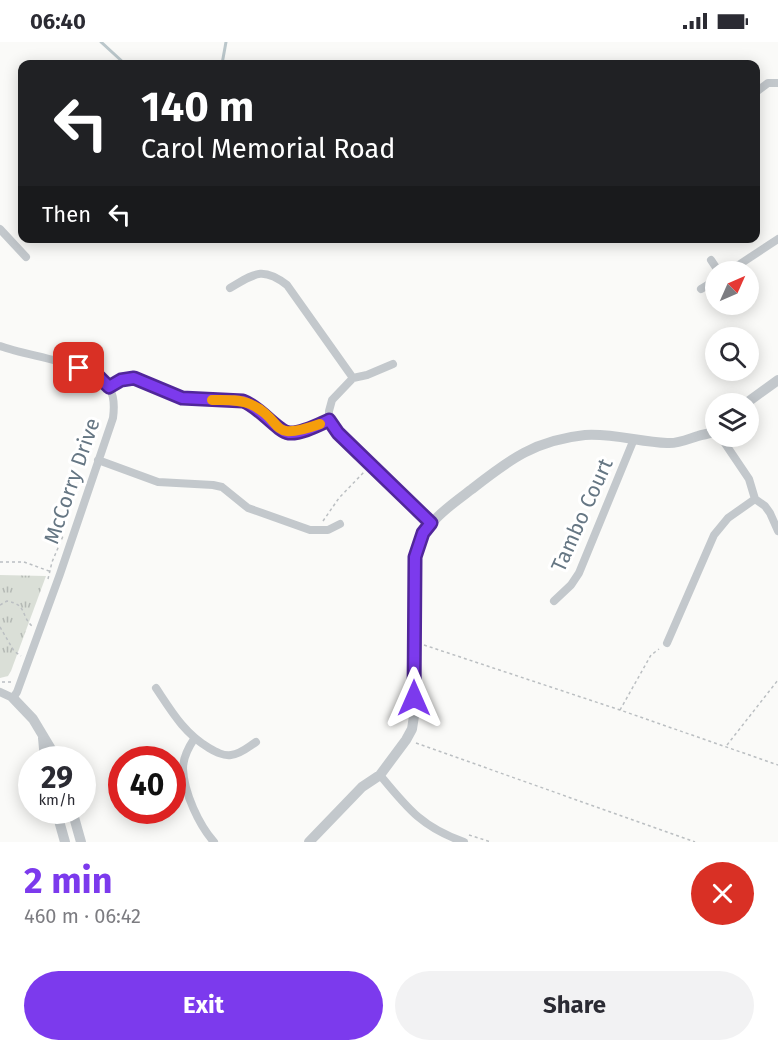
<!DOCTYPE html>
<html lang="en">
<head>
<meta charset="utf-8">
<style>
  body { margin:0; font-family:"Fira Sans",sans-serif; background:#f2f2f3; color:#2b2b33; height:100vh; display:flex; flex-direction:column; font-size:22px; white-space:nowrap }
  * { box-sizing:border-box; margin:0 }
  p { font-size:20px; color:#7c7c81 }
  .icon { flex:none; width:33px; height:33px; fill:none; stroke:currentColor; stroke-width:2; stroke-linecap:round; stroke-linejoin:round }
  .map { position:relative; height:800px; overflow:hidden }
  .sheet { display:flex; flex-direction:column; background:#fff; flex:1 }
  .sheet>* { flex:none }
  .banner { position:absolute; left:18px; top:18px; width:742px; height:183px; border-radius:12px; box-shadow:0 3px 15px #0003; background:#202124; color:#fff; overflow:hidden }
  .needle { width:39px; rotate:45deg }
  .fabs { position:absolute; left:705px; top:219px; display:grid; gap:12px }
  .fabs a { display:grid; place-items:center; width:54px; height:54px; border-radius:50%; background:#fff; box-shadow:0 3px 15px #0003; font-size:30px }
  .speed { position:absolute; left:18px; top:704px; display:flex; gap:12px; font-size:30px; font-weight:700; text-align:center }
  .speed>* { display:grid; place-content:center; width:78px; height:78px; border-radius:50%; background:#fff; box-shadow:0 3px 15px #0003; line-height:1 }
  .speed small { font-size:15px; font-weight:400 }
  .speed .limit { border:9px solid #d22; background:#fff; color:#111 }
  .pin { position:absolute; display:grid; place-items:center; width:51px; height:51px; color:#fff; margin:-26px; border-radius:12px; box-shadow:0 3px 9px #0006 }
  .me { position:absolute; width:66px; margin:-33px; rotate:0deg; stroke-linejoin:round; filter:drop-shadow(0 0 4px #0008) }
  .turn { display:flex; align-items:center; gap:21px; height:126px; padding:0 24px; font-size:27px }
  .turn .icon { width:78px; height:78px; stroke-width:2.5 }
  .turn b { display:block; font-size:42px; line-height:51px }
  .then { display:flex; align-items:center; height:57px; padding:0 24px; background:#0003; gap:12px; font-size:22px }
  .round { display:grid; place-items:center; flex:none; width:63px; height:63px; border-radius:32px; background:#f2f2f3 }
  .head { display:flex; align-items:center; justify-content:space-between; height:102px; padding:0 24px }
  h1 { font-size:36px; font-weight:700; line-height:45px; color:#7c3aed }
  .action { display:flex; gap:12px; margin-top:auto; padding:12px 24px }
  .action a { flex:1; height:69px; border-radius:36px; background:#7c3aed; color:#fff; font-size:24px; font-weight:700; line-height:69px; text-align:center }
  .action a+a { background:#f2f2f3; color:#2b2b33 }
  .status { display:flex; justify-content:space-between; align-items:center; height:42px; padding:0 30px; background:#fff; direction:ltr }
  .status svg { height:16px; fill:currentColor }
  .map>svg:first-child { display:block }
  .grass { fill:url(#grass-tufts) }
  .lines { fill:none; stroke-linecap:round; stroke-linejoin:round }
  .stream { stroke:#bbc7cb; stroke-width:3 }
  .path { stroke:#bbbfc2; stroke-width:1.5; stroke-dasharray:3 3; stroke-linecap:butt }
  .minor { stroke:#c3c8cc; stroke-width:8 }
  .tertiary { stroke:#c3c8cc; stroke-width:10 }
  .route-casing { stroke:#51269a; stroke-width:15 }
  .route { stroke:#7c3aed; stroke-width:10 }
  .slow { stroke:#f59e0b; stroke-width:10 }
  .labels { text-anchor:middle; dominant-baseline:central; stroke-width:6; stroke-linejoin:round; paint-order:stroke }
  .street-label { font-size:21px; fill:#657683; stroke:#fff }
</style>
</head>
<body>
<div class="status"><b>06:40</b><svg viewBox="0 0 49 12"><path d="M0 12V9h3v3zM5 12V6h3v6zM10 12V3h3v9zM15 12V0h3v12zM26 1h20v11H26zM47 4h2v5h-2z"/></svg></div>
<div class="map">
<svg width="778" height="800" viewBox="0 0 778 800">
  <defs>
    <pattern id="grass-tufts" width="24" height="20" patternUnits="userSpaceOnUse" patternTransform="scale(1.5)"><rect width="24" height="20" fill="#dadfd7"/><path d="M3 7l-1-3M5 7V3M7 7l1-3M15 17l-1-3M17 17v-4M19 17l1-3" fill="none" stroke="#b4b9b4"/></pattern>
  </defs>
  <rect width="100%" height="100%" fill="#fafaf8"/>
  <path class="grass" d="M0 533 46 534 11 629 8 634 0 636Z"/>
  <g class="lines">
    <path class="stream" d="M101 0 125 22
      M222 22 226 0"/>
    <path class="path" d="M323 479 339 456 364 430
      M0 520H24L49 529
      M48 537 52 520 63 494
      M0 563 7 559C28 563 20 573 32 584
      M0 585 14 609 21 614
      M424 603 620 668 778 723
      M2 640H12
      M620 668 651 613 659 607
      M416 701 695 800
      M727 703 778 638
      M469 793 491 800"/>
    <path class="minor" d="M756 50 768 41H778
      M0 187 26 215
      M711 218 719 230
      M728 230 778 197
      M230 246C254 232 262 224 287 243L353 336
      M701 247 716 238
      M0 304C24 313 87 322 102 337 114 347 115 361 113 376L60 532 17 650 13 656 0 650
      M393 322 367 333 353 336 332 358 329 369V378L338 391 431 481
      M109 345 121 338 134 336 182 356 243 359C260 365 276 389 289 391 302 392 318 383 329 378
      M720 394 749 437 755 457 765 464 770 471 778 489
      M98 418 158 440 213 443 222 445 248 466 310 488H328L340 482
      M554 559 571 543 579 531 634 397
      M667 601 714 493 728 476 755 457
      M156 646C172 670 184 691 209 706 216 710 223 714 231 713 241 712 248 705 256 700
      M194 697C188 706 183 716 183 727 184 751 199 783 214 800
      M380 733C408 767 422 785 464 800"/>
    <path class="tertiary" d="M745 362 778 338
      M13 656 33 677 57 717
      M43 696 45 717
      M56 768 65 800
      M72 768 81 800
      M309 800 362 745 380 733 406 698 412 687 414 674 415 515C425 480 444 468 472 447 510 417 536 398 585 393 613 391 640 400 667 401 678 402 688 397 698 394 704 392 710 392 716 389"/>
  </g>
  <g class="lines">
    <defs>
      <path id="route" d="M79 326 95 331 109 345 121 338 134 336 182 356 243 359C260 365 277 389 289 391 301 392 318 383 329 378L338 391 431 481 423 491 415 515 414 656"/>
    </defs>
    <use href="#route" class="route-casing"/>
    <use href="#route" class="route"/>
    <path class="slow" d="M212 358C224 358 239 357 250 362 287 379 266 401 320 382"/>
  </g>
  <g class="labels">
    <g class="street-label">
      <text transform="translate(72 439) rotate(-71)">McCorry Drive</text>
      <text transform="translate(582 473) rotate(-66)">Tambo Court</text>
    </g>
  </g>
</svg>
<div class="fabs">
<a><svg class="needle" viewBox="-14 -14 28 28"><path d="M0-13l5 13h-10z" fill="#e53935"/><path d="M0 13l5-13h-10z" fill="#7c7c81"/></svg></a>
<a><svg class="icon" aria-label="search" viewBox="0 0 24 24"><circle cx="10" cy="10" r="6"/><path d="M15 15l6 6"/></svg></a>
<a><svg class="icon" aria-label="layers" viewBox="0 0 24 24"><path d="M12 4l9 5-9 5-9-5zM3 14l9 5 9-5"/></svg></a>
</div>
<div class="speed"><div>29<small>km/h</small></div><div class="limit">40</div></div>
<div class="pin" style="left:79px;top:326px;background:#d93025"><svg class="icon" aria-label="arrive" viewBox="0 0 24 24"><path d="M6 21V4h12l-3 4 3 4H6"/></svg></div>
<svg class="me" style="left:414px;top:656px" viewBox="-20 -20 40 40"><path d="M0-17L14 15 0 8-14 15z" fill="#7c3aed" stroke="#fff" stroke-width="4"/></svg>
<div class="banner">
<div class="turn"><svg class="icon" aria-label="left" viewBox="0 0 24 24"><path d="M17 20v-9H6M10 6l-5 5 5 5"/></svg><div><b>140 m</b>Carol Memorial Road</div></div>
<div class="then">Then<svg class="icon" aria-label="left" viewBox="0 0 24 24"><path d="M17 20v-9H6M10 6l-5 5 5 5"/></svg></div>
</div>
</div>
<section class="sheet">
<div class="head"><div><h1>2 min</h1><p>460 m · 06:42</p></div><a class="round" style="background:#d93025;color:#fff"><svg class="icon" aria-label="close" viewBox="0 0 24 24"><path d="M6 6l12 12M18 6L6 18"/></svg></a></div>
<div class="action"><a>Exit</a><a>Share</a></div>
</section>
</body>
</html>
